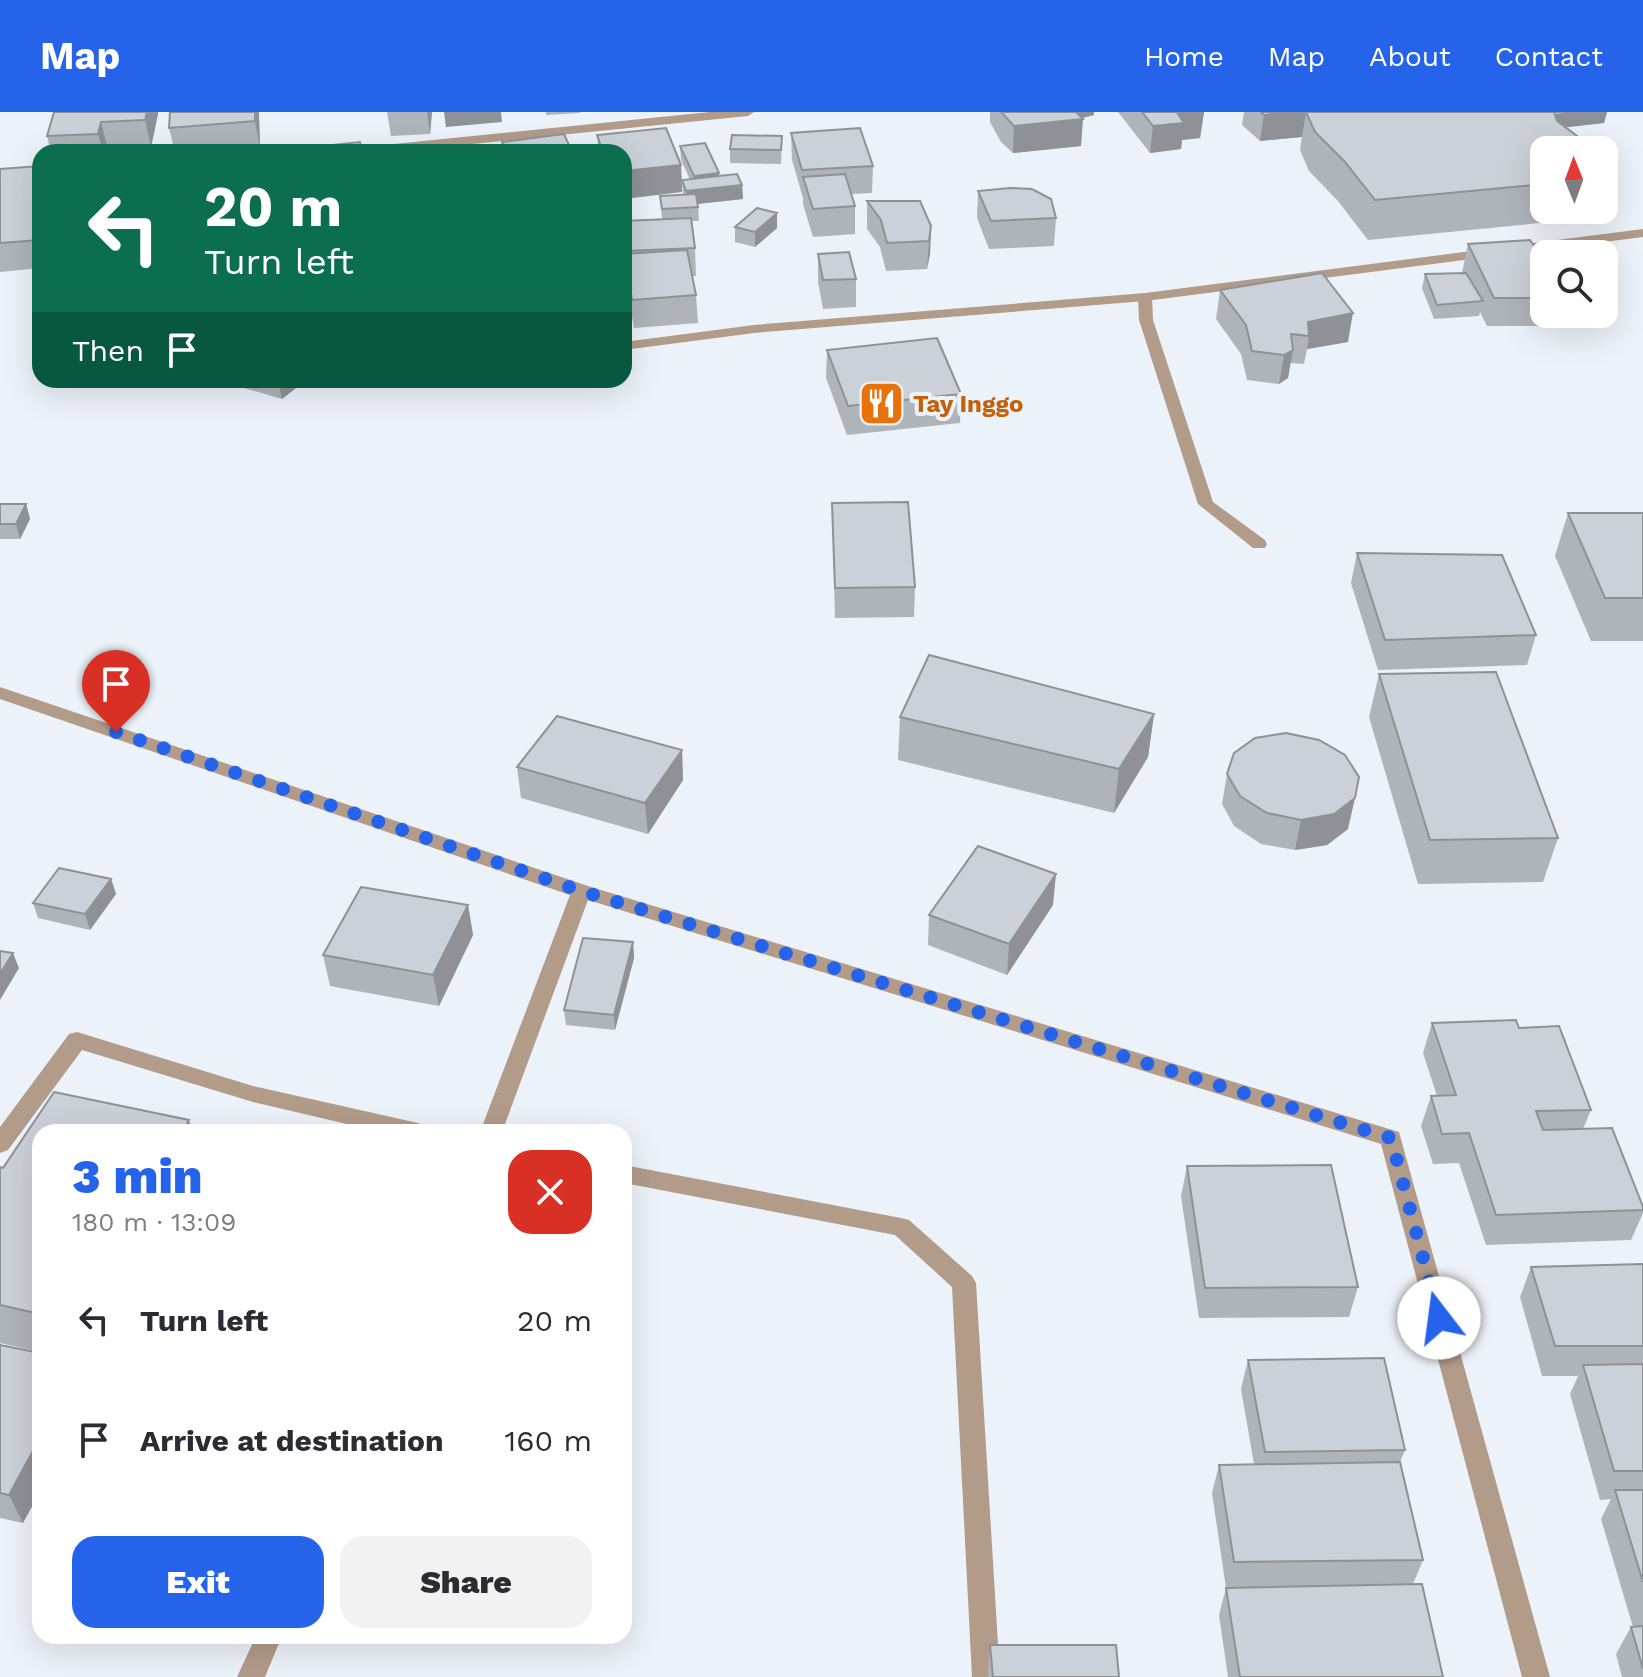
<!DOCTYPE html>
<html lang="en">
<head>
<meta charset="utf-8">
<style>
  body { margin:0; font-family:"Work Sans",sans-serif; background:#f2f2f3; color:#2b2b33; height:100vh; display:flex; flex-direction:column; font-size:30px; white-space:nowrap }
  * { box-sizing:border-box; margin:0 }
  p { font-size:26px; color:#7c7c81 }
  .icon { flex:none; width:44px; height:44px; fill:none; stroke:currentColor; stroke-width:2; stroke-linecap:round; stroke-linejoin:round }
  .map { position:relative; flex:1; overflow:hidden }
  .side { position:absolute; left:32px; top:1012px; width:600px; height:520px; display:flex; flex-direction:column; background:#fff; border-radius:24px; box-shadow:0 8px 32px #0002 }
  .side>* { flex:none }
  .guide { position:absolute; left:32px; top:32px; width:600px; height:244px; border-radius:24px; box-shadow:0 8px 32px #0002; background:#0b6e4f; color:#fff; overflow:hidden }
  .needle { width:52px; rotate:359deg }
  .tools { position:absolute; left:1530px; top:24px; display:grid; gap:16px }
  .tools a { display:grid; place-items:center; width:88px; height:88px; border-radius:16px; background:#fff; box-shadow:0 8px 32px #0002; font-size:40px }
  .pin { position:absolute; display:grid; place-items:center; width:68px; height:68px; color:#fff; margin:-82px -34px; border-radius:50% 50% 50% 0; rotate:-45deg; box-shadow:0 0 8px #0007 }
  .pin .icon { rotate:45deg }
  .me { position:absolute; width:88px; margin:-44px; rotate:345deg; stroke-linejoin:round; filter:drop-shadow(0 0 6px #0008) }
  .turn { display:flex; align-items:center; gap:28px; height:168px; padding:0 40px; font-size:36px }
  .turn .icon { width:104px; height:104px; stroke-width:2.5 }
  .turn b { display:block; font-size:56px; line-height:68px }
  .then { display:flex; align-items:center; height:76px; padding:0 40px; background:#0003; gap:16px; font-size:30px }
  .round { display:grid; place-items:center; flex:none; width:84px; height:84px; border-radius:24px; background:#f2f2f3 }
  .summary { display:flex; align-items:center; justify-content:space-between; height:136px; padding:0 40px }
  h1 { font-size:48px; font-weight:800; line-height:60px; color:#2563eb }
  .button { display:flex; gap:16px; margin-top:auto; padding:16px 40px }
  .button a { flex:1; height:92px; border-radius:24px; background:#2563eb; color:#fff; font-size:32px; font-weight:800; line-height:92px; text-align:center }
  .button a+a { background:#f2f2f3; color:#2b2b33 }
  ul { padding:0; list-style:none }
  li { display:flex; align-items:center; gap:24px; height:120px; padding:0 40px }
  li div { flex:1 }
  li b { display:block; font-size:30px }
  li em { font-style:normal }
  header { display:flex; align-items:center; gap:48px; box-sizing:border-box; height:112px; padding:0 40px; background:#2563eb; color:#fff }
  header strong { font-size:38px }
  nav { display:flex; gap:44px; margin-inline-start:auto; font-size:28px }
  .map>svg:first-child { display:block }
  .lines { fill:none; stroke-linecap:round; stroke-linejoin:round }
  .service { fill:#b39b8a; fill-rule:evenodd }
  .minor { fill:#b39b8a; fill-rule:evenodd }
  .wall { fill:#afb4ba }
  .shaded-wall { fill:#8e9297 }
  .building { fill:#cbd1d8; stroke:#8e9297; stroke-width:2 }
  .route { stroke:#2563eb; stroke-width:14; stroke-dasharray:0 25.2 }
  .labels { text-anchor:middle; dominant-baseline:central; stroke-width:8; stroke-linejoin:round; paint-order:stroke }
  .far-food-label { font-size:24px; font-weight:bold; fill:#c56008; stroke:#ecf2f9; text-anchor:start }
</style>
</head>
<body>
<header>
<strong>Map</strong>
<nav><a>Home</a><a>Map</a><a>About</a><a>Contact</a></nav>
</header>
<div class="map">
<svg width="1643" height="1565" viewBox="0 0 1643 1565">
  <rect width="100%" height="100%" fill="#ecf2f9"/>
  <g class="lines">
    <path class="service" d="M1145 181 1152 185 1153 208 1213 390 1265 428 1267 432 1265 436H1253L1198 392 1139 208 1138 185Z"/>
    <path class="minor" d="M710 0H754L748 4 393 40H347L354 36Z
      M1643 117V125L1145 189 754 221 624 238V230L754 213 1145 181Z
      M0 575 588 774 1399 1020 1550 1565H1522L1381 1032 588 788 502 1020H480L570 783 0 587Z
      M77 920 253 974 418 1011 426 1014 429 1020H381L253 990 82 938 8 1038 0 1041V1015L69 922Z
      M624 1053 901 1106 909 1108 972 1164 976 1171 1000 1565H972L952 1175 895 1123 624 1071Z
      M256 1524H282L265 1565H237Z"/>
  </g>
  <path class="wall" d="M54 0 158 2 151 35 108 37 107 40H51L47 24Z
    M387 0H432L430 22 391 24Z
    M546 0H580V1L546 3Z
    M990 0H1094V3L1082 6 1081 34 1013 41 1001 30 990 10Z
    M1118 0H1204L1200 26 1182 28 1181 37 1150 41Z
    M1244 0H1607L1604 11 1565 15 1544 38V98H1603L1601 105 1368 128 1338 89 1309 59 1300 38 1302 25 1260 29 1242 13Z
    M259 4 260 36 215 40H175L169 16Z
    M791 21 873 54 872 81 851 82 855 94V122L813 125 803 92V86L792 48Z
    M597 23 681 53 682 80 624 40H599Z
    M782 24 781 52 730 51V37Z
    M680 34 719 61V64L742 73 743 87 698 92 699 109H692L695 136 696 164H692L696 183 698 211 634 216 626 170 624 142H627L624 109 662 107 660 84 683 83 682 68H690L681 48Z
    M40 54V156L0 160V57Z
    M1604 55 1612 65 1604 94Z
    M978 79 1056 106 1054 134 989 137 977 106Z
    M867 89 931 114 930 142 927 157 886 159 880 135 867 117Z
    M777 101V116L755 135 735 130V115Z
    M1468 132 1544 148V202H1565L1562 214H1487L1480 200 1479 204 1434 207 1422 176 1425 162 1462 161Z
    M818 142 856 167V195L823 197 818 170Z
    M1220 178 1348 230 1307 237 1304 252 1290 251 1288 266 1279 272 1247 268 1241 242 1216 207Z
    M827 238 961 282 960 311 847 323 826 266Z
    M217 268H306L282 287Z
    M832 391 915 475 914 505 835 506Z
    M0 392H26L30 407 20 427H0Z
    M1568 401H1643V529H1591L1555 444Z
    M1357 441 1536 523 1527 553 1378 558 1351 471Z
    M1379 562 1558 726 1543 770 1418 772 1369 605Z
    M1154 602 1148 645 1114 701 898 648 900 605Z
    M682 638 683 668 648 722 521 686 517 655Z
    M1227 662 1348 717 1327 733 1295 738 1261 732 1234 714 1222 692Z
    M111 767 116 782 90 818 38 806 33 791Z
    M468 793 473 823 439 894 330 874 323 843Z
    M1053 793 1007 863 928 833 929 803Z
    M633 830 634 846 615 918 566 913 564 898Z
    M1432 911 1519 916 1591 998 1583 1017 1643 1095V1101L1631 1128 1486 1133 1459 1051 1433 1052 1421 1014 1431 984H1437L1423 941Z
    M40 1020V1240L0 1231V1055L3 1056Z
    M1187 1054 1358 1175 1349 1205 1199 1206 1181 1084Z
    M1643 1152V1565H1622L1616 1542 1631 1515H1633L1601 1407 1611 1387 1600 1388 1570 1282 1578 1264H1542L1520 1185 1531 1155Z
    M0 1233 23 1411 0 1406Z
    M1248 1248 1405 1338 1400 1350 1423 1448 1413 1472 1443 1565H1228L1219 1503 1226 1476 1212 1381 1219 1353 1254 1352 1241 1277Z
    M990 1533 1119 1565H988Z"/>
  <path class="shaded-wall" d="M147 0H158V2L151 35 145 8Z
    M255 0H259V4L260 36 255 9Z
    M427 0H432L430 22Z
    M444 0H501L502 10 446 15Z
    M1068 0H1094V3L1074 8 1083 7 1081 34 1013 41 1014 14Z
    M1193 0H1204L1200 26 1182 28 1181 37 1150 41 1153 14 1178 2Z
    M1289 0H1306L1302 25 1260 29 1264 3Z
    M1582 0H1607L1604 11 1552 17 1555 3Z
    M101 10 108 37 107 40H103L98 22Z
    M681 53 682 80 624 87V59Z
    M719 61 720 75 694 78V64Z
    M742 73 743 87 687 93 686 79Z
    M777 101V116L755 135V120Z
    M931 114 930 142 927 157 929 129Z
    M1353 201 1348 230 1307 237 1309 224 1308 210Z
    M1293 238 1288 266 1279 272 1284 243Z
    M278 268H306L282 287Z
    M26 392 30 407 20 427 16 412Z
    M1154 602 1148 645 1114 701 1119 657Z
    M682 638 683 668 648 722 645 691Z
    M1355 686 1348 717 1327 733 1295 738 1301 708Z
    M1056 762 1053 793 1007 863 1009 832Z
    M111 767 116 782 90 818 85 802Z
    M468 793 473 823 439 894 433 863Z
    M633 830 634 846 615 918 614 903Z
    M13 841 19 856 0 888V862Z
    M189 1008 193 1020H182Z
    M40 1326V1380L23 1411 9 1383Z"/>
  <path class="building" d="M54 0H147L145 8 101 10 98 22 47 24Z
    M170 0H255V9L169 16Z
    M1001 0H1076L1083 7 1014 14Z
    M1142 0H1193L1178 2 1184 11 1153 14Z
    M1261 0H1289L1264 3Z
    M1306 0H1554L1557 9 1577 24 1586 38H1544V72L1375 88 1345 50 1315 20Z
    M1554 0H1582L1555 3Z
    M666 16 681 53 624 59V40H603L597 23Z
    M860 16 873 54 802 58 791 21Z
    M564 22 572 40H506L502 30Z
    M732 23 782 24 781 38 730 37Z
    M360 30 362 40H294L293 37Z
    M705 31 719 61 694 64 680 34Z
    M40 54V128L0 131V57Z
    M1604 55 1612 65 1604 66Z
    M737 62 742 73 686 79 682 68Z
    M845 62 855 94 813 97 803 65Z
    M1010 76 1032 77 1051 87 1056 106 991 109 978 79Z
    M696 82 698 95 662 97 660 84Z
    M867 89H920L931 114 929 129 887 131 881 108Z
    M757 96 777 101 755 120 735 115Z
    M691 106 695 136 626 139 624 109Z
    M1530 128 1544 148V186H1494L1468 132Z
    M687 138 696 183 632 188 624 142Z
    M849 140 856 167 823 168 818 142Z
    M1322 161 1353 201 1308 210 1309 224 1291 222 1293 238 1284 243 1252 239 1246 213 1220 178Z
    M1466 161 1483 189 1437 193 1425 162Z
    M937 226 961 282 848 294 827 238Z
    M908 390 915 475 835 476 832 391Z
    M0 392H26L16 412H0Z
    M1568 401H1643V486H1605Z
    M1357 441 1502 443 1536 523 1385 528Z
    M929 543 1154 602 1119 657 900 605Z
    M1496 560 1558 726 1430 728 1379 562Z
    M557 604 682 638 645 691 517 655Z
    M1286 621 1319 628 1345 643 1359 665 1355 686 1334 702 1301 708 1267 701 1240 684 1227 662 1234 641 1255 626Z
    M978 734 1056 762 1009 832 929 803Z
    M59 756 111 767 85 802 33 791Z
    M361 775 468 793 433 863 323 843Z
    M583 826 633 830 614 903 564 898Z
    M0 839 13 841 0 862Z
    M1516 908 1519 916 1559 914 1591 998 1536 999 1543 1018 1612 1016 1643 1095V1098L1496 1103 1469 1021 1442 1022 1431 984 1456 983 1432 911Z
    M54 980 189 1008 182 1020H40V1202L0 1193V1055L3 1056Z
    M1331 1053 1358 1175 1205 1176 1187 1054Z
    M1643 1152V1234H1555L1531 1155Z
    M0 1233 40 1241V1326L9 1383 0 1381Z
    M1384 1246 1405 1338 1265 1340 1248 1248Z
    M1643 1252V1359H1614L1583 1253Z
    M1400 1350 1423 1448 1234 1450 1219 1353Z
    M1615 1378H1643V1470Z
    M1422 1472 1443 1565H1240L1226 1476Z
    M1643 1514V1557L1631 1515Z
    M990 1533H1116L1119 1565H993Z"/>
  <g class="lines">
    <path class="route" d="M116 620 581 779 1391 1026 1439 1206"/>
  </g>
  <defs>
    <symbol id="restaurant-square" viewBox="-11 -11 22 22"><rect x="-9" y="-9" width="18" height="18" rx="4" fill="#e8710a" stroke="#ecf2f9"/><path d="M-5-6h1v4h1v-4h1v4h1v-4h1v5L-1.5 .5V6h-2V.5L-5-1ZM5-6V6H3V1.5H1.5Q1.5-4 5-6Z" fill="#fff"/></symbol>
  </defs>
  <g fill-rule="evenodd">
    <use href="#restaurant-square" x="856" y="266" width="51" height="51"/>
  </g>
  <g class="labels">
    <g class="far-food-label">
      <text x="913" y="292">Tay Inggo</text>
    </g>
  </g>
</svg>
<div class="tools">
<a><svg class="needle" viewBox="-14 -14 28 28"><path d="M0-13l5 13h-10z" fill="#e53935"/><path d="M0 13l5-13h-10z" fill="#7c7c81"/></svg></a>
<a><svg class="icon" aria-label="search" viewBox="0 0 24 24"><circle cx="10" cy="10" r="6"/><path d="M15 15l6 6"/></svg></a>
</div>
<div class="pin" style="left:116px;top:620px;background:#d93025"><svg class="icon" aria-label="arrive" viewBox="0 0 24 24"><path d="M6 21V4h12l-3 4 3 4H6"/></svg></div>
<svg class="me" style="left:1439px;top:1206px" viewBox="-20 -20 40 40"><circle r="19" fill="#fff"/><path d="M0-13L10 11 0 6-10 11z" fill="#2563eb"/></svg>
<div class="guide">
<div class="turn"><svg class="icon" aria-label="left" viewBox="0 0 24 24"><path d="M17 20v-9H6M10 6l-5 5 5 5"/></svg><div><b>20 m</b>Turn left</div></div>
<div class="then">Then<svg class="icon" aria-label="arrive" viewBox="0 0 24 24"><path d="M6 21V4h12l-3 4 3 4H6"/></svg></div>
</div>
<section class="side">
<div class="summary"><div><h1>3 min</h1><p>180 m · 13:09</p></div><a class="round" style="background:#d93025;color:#fff"><svg class="icon" aria-label="close" viewBox="0 0 24 24"><path d="M6 6l12 12M18 6L6 18"/></svg></a></div>
<ul>
<li><svg class="icon" aria-label="left" viewBox="0 0 24 24"><path d="M17 20v-9H6M10 6l-5 5 5 5"/></svg><div><b>Turn left</b></div><em>20 m</em></li>
<li><svg class="icon" aria-label="arrive" viewBox="0 0 24 24"><path d="M6 21V4h12l-3 4 3 4H6"/></svg><div><b>Arrive at destination</b></div><em>160 m</em></li>
</ul>
<div class="button"><a>Exit</a><a>Share</a></div>
</section>
</div>
</body>
</html>
